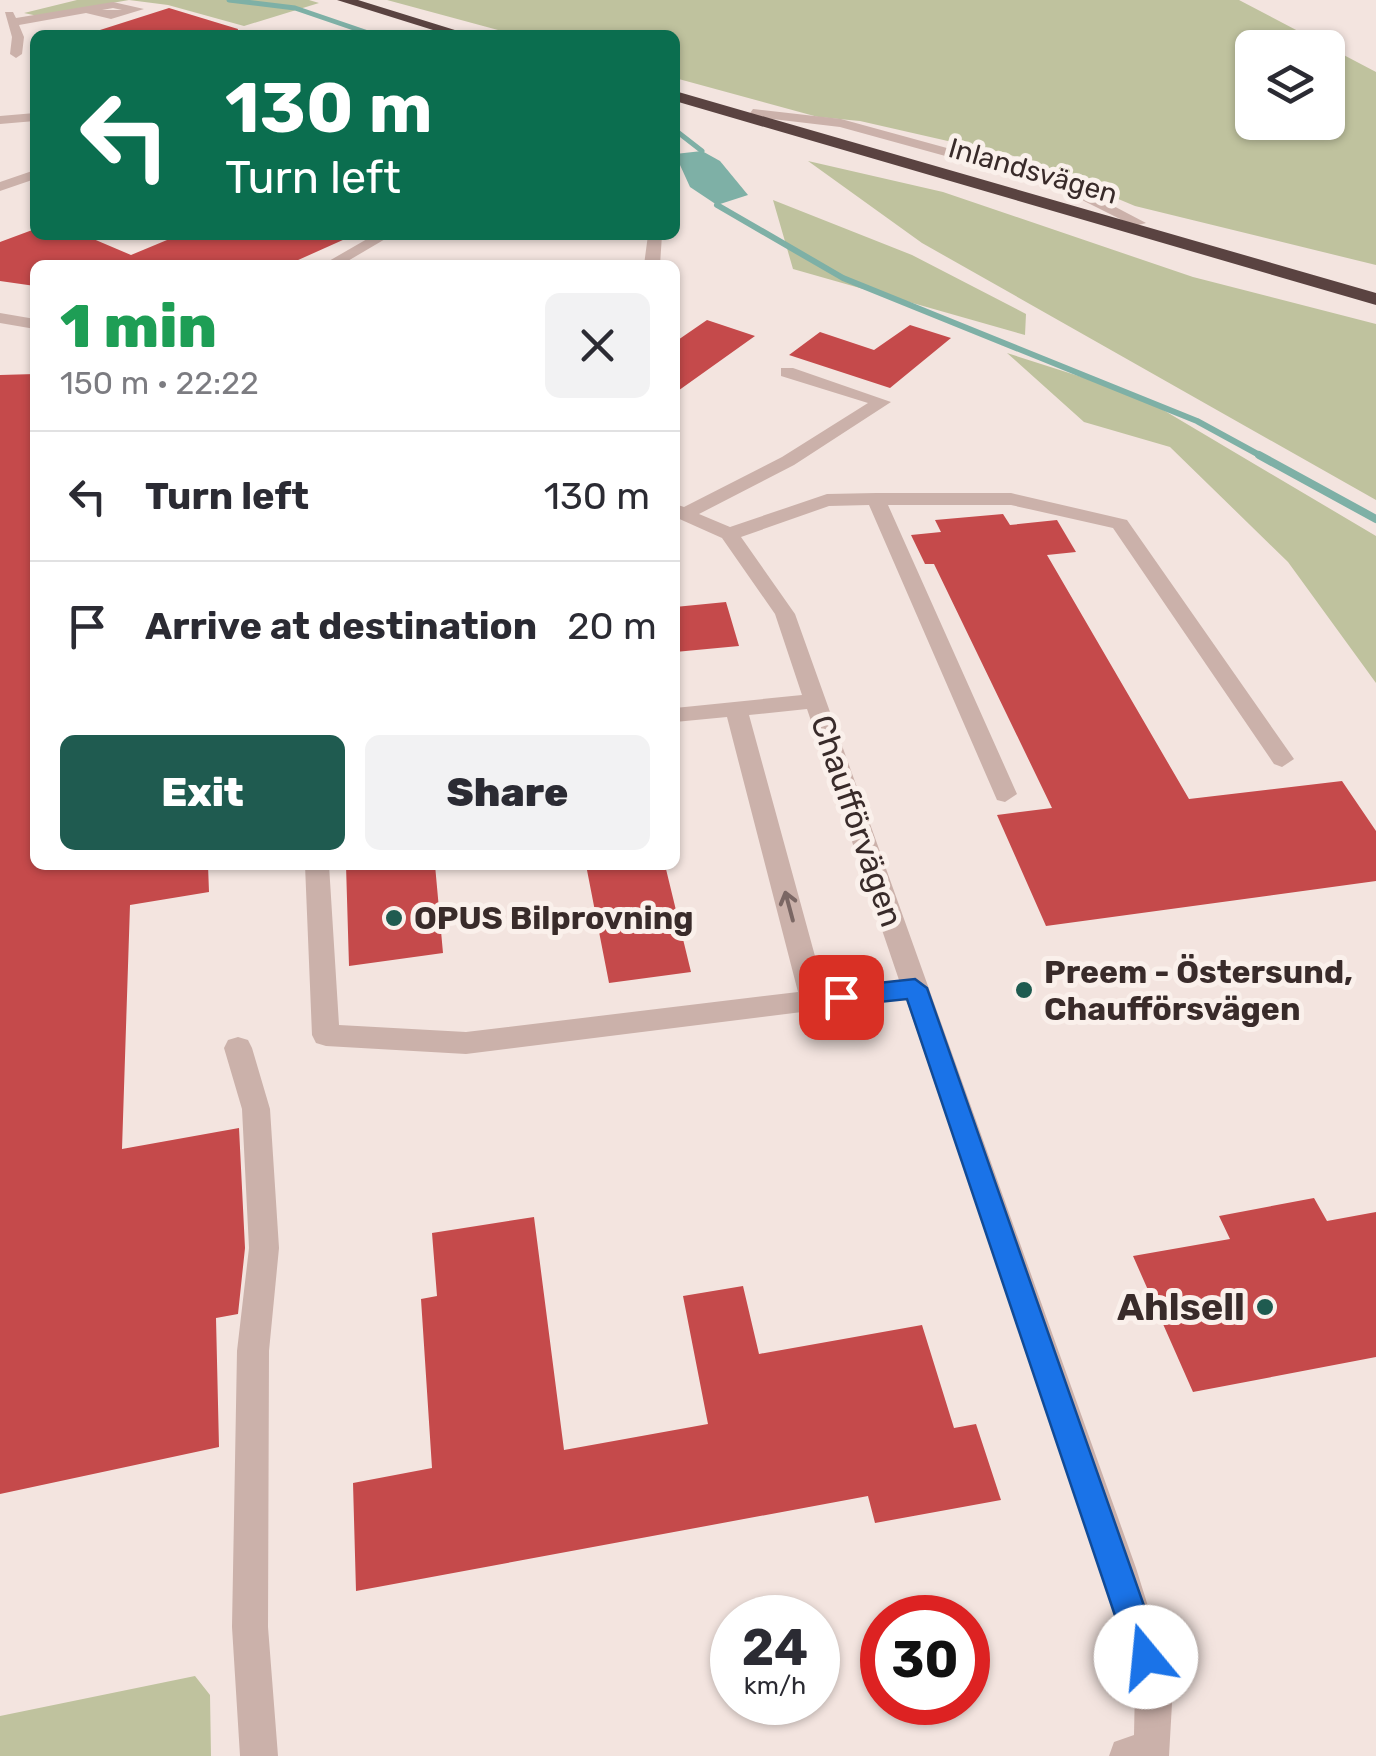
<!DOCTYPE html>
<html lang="en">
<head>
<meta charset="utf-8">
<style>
  body { margin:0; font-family:Rubik,sans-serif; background:#f2f2f3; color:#2b2b33; height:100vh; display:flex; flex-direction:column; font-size:38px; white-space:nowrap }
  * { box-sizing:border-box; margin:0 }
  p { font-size:32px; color:#7c7c81 }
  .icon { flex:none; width:55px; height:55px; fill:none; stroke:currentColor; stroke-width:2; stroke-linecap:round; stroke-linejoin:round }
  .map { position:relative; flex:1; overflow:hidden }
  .side { position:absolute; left:30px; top:260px; width:650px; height:610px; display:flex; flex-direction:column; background:#fff; border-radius:15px; box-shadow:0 2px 8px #0004 }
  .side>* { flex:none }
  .top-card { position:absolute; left:30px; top:30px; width:650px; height:210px; border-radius:15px; box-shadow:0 2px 8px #0004; background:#0b6e4f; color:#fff; overflow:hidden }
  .buttons { position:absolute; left:1235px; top:30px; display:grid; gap:20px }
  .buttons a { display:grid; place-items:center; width:110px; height:110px; border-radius:15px; background:#fff; box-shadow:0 2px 8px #0004; font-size:50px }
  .speed { position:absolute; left:710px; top:1595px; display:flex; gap:20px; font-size:50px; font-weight:700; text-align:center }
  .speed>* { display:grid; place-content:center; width:130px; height:130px; border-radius:50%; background:#fff; box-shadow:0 2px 8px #0004; line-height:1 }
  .speed small { font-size:25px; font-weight:400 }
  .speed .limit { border:15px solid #d22; background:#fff; color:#111 }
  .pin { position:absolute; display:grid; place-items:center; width:85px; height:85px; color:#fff; margin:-42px; border-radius:20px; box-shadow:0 5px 15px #0006 }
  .me { position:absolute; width:110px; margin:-55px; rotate:343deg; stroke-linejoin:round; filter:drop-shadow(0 0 8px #0008) }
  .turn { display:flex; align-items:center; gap:35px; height:210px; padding:0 30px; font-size:45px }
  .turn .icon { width:130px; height:130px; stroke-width:2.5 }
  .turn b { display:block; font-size:70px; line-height:85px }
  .round { display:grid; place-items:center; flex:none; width:105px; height:105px; border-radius:15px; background:#f2f2f3 }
  .summary { display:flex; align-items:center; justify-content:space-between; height:170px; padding:0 30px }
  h1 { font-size:60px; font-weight:800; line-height:75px; color:#1e9e55 }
  .button { display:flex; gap:20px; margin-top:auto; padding:20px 30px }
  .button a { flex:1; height:115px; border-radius:15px; background:#1f5b50; color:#fff; font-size:40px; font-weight:800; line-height:115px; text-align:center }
  .button a+a { background:#f2f2f3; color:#2b2b33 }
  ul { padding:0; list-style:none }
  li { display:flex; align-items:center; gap:30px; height:130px; padding:0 30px; border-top:2px solid #e1e1e2 }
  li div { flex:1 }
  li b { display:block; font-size:38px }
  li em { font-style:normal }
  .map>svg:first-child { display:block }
  .green { fill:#bfc29e; fill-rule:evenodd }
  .water { fill:#7eb0a6 }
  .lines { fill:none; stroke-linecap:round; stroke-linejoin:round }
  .stream-far2 { stroke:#7eb0a6; stroke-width:5 }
  .stream-far1 { stroke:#7eb0a6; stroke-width:6 }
  .stream { stroke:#7eb0a6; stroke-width:8 }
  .building { fill:#c54a4b }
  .minor { fill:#cbb1aa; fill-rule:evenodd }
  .highway { fill:#5a4341; fill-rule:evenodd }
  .oneway { stroke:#7b6764 }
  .route { fill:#1a73e8; stroke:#114b97; stroke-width:2.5 }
  .poi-dot { fill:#1f5b50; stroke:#faf0eb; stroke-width:4 }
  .labels { text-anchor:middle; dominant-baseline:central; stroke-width:10; stroke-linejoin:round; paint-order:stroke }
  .far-street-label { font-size:28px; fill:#392b2a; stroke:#faf0eb }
  .street-label { font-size:32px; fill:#392b2a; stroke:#faf0eb }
  .poi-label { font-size:32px; font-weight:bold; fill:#392b2a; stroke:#faf0eb; text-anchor:start }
  .near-poi-label { font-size:38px; font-weight:bold; fill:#392b2a; stroke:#faf0eb; text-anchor:end }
</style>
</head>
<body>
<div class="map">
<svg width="1376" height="1756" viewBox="0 0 1376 1756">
  <rect width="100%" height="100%" fill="#f3e4df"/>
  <path class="green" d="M77 0H309L319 3 244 26 168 5 129 0 38 16 24 13Z
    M387 0H1239L1376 72V265L1135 206 1018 157 860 121 818 117 675 78V35H516ZM1252 48H1328V122H1252Z
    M808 161 943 192 1193 277 1376 324V500L922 243Z
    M773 200 912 255 1026 314 1025 335 793 269Z
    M1007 353 1138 395 1376 536V683L1288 562 1170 447 1084 422Z
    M195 1676 210 1695 211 1756H0V1716Z"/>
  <path class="water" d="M702 151 720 161 748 195 717 205 690 187 675 154Z"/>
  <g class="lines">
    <path class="stream-far2" d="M229 0 295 8 374 35
      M675 130 702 151"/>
    <path class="stream-far1" d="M717 205 843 278 1197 421 1263 457"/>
    <path class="stream" d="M1259 455 1376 519"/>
  </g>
  <path class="building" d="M169 8 238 29 237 35H101L100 30Z
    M35 229V235H84L131 255 179 235H354L287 265H35V286L0 281V242Z
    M707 320 755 336 675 393V342Z
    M910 325 951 338 890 388 789 355 820 332 874 350Z
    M35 374V865H208L209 892 130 905 122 1149 239 1128 245 1248 238 1314 216 1318 219 1447 0 1494V375Z
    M1003 514 1010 525 1057 520 1076 552 1047 555 1189 799 1342 781 1376 831V881L1046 926 997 815 1052 808 934 564H925L911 535 941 532 935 520Z
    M726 602 739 646 675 652V607Z
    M346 865H435L443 953 349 966Z
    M586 865H665L691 972 609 983Z
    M1314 1198 1327 1221 1376 1212V1357L1193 1392 1133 1256 1230 1239 1219 1216Z
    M534 1217 564 1450 708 1424 683 1296 743 1286 759 1354 922 1325 954 1428 976 1424 1001 1500 875 1523 868 1496 356 1591 353 1483 432 1468 421 1299 437 1296 432 1233Z"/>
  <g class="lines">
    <path class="minor" d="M113 2 144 9 111 19 86 13 19 25 24 37 22 54 16 58 10 54 12 37 5 12H13L16 18ZM113 8 122 10H102Z
      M753 109 841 119 1064 180 1146 223 1134 226 1054 186 840 127 748 116Z
      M35 113V121L0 124V116Z
      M35 170V179L0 191V182Z
      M374 235H392L341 265H322Z
      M648 235H662L660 265H644Z
      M0 313 35 319V329L0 323Z
      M781 368H793L891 402 794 465 699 514 730 527 827 494 876 493H1011L1127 520 1294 759 1282 767 1274 764 1113 528 1011 505H888L1017 794 1005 802 997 800 869 505 829 506 741 537 795 614 1136 1568 1173 1686 1169 1756H1109L1114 1742 1134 1735 1135 1686 1100 1568 906 999 466 1054 326 1046 316 1043 312 1035 305 865H329L339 1025 466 1032 798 992 727 717 675 722V708L802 695 775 614 722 538 675 517V504L684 507 782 457 868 403 781 376ZM807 709 899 980 824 989 749 715Z
      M238 1037 248 1040 252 1048 270 1109 279 1248 269 1351 268 1627 278 1756H240L232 1627 237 1351 249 1248 242 1109 224 1048 228 1040Z"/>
    <path class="highway" d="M337 0H358L471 35H449Z
      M675 91 1376 293V305L675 101Z"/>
  </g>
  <defs><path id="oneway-shaft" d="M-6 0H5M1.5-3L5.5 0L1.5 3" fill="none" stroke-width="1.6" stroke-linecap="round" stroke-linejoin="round" transform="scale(2.5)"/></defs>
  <use class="oneway" href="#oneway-shaft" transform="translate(789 906) rotate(-105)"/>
  <path class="route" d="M915 979 927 988 1162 1657 1158 1669 1146 1674 1133 1669 1129 1657 907 999 841 1006 829 997 841 987Z"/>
  <g class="poi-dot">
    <circle cx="394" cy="918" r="10"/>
    <circle cx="1024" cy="990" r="10"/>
    <circle cx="1265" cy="1307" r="10"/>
  </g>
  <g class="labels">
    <g class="far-street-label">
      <text transform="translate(1033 171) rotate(16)">Inlandsvägen</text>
    </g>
    <g class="street-label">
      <text transform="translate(857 821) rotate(71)">Chaufförvägen</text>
    </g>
    <g class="poi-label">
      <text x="414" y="918">OPUS Bilprovning</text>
      <text x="1044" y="972">Preem - Östersund,<tspan x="1044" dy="37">Chaufförsvägen</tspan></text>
    </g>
    <g class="near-poi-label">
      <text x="1245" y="1307">Ahlsell</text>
    </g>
  </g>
</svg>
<div class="buttons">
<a><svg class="icon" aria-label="layers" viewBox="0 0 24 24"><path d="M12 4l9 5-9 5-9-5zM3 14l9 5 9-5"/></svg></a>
</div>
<div class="speed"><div>24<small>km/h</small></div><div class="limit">30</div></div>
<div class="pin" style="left:841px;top:997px;background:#d93025"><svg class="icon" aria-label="arrive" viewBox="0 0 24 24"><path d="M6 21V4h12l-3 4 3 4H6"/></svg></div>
<svg class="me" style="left:1146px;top:1657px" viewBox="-20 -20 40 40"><circle r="19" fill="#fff"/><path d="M0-13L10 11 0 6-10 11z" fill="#1a73e8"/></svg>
<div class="top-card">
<div class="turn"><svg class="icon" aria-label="left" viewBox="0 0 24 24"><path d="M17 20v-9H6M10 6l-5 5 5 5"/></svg><div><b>130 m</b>Turn left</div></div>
</div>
<section class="side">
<div class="summary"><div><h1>1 min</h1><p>150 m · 22:22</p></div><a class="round"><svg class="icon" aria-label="close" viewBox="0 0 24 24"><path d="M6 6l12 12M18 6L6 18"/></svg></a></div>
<ul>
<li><svg class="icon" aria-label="left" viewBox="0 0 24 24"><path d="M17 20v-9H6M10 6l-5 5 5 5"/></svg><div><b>Turn left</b></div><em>130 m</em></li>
<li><svg class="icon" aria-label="arrive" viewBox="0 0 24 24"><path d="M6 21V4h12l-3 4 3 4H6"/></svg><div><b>Arrive at destination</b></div><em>20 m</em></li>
</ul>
<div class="button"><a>Exit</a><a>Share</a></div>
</section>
</div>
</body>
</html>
